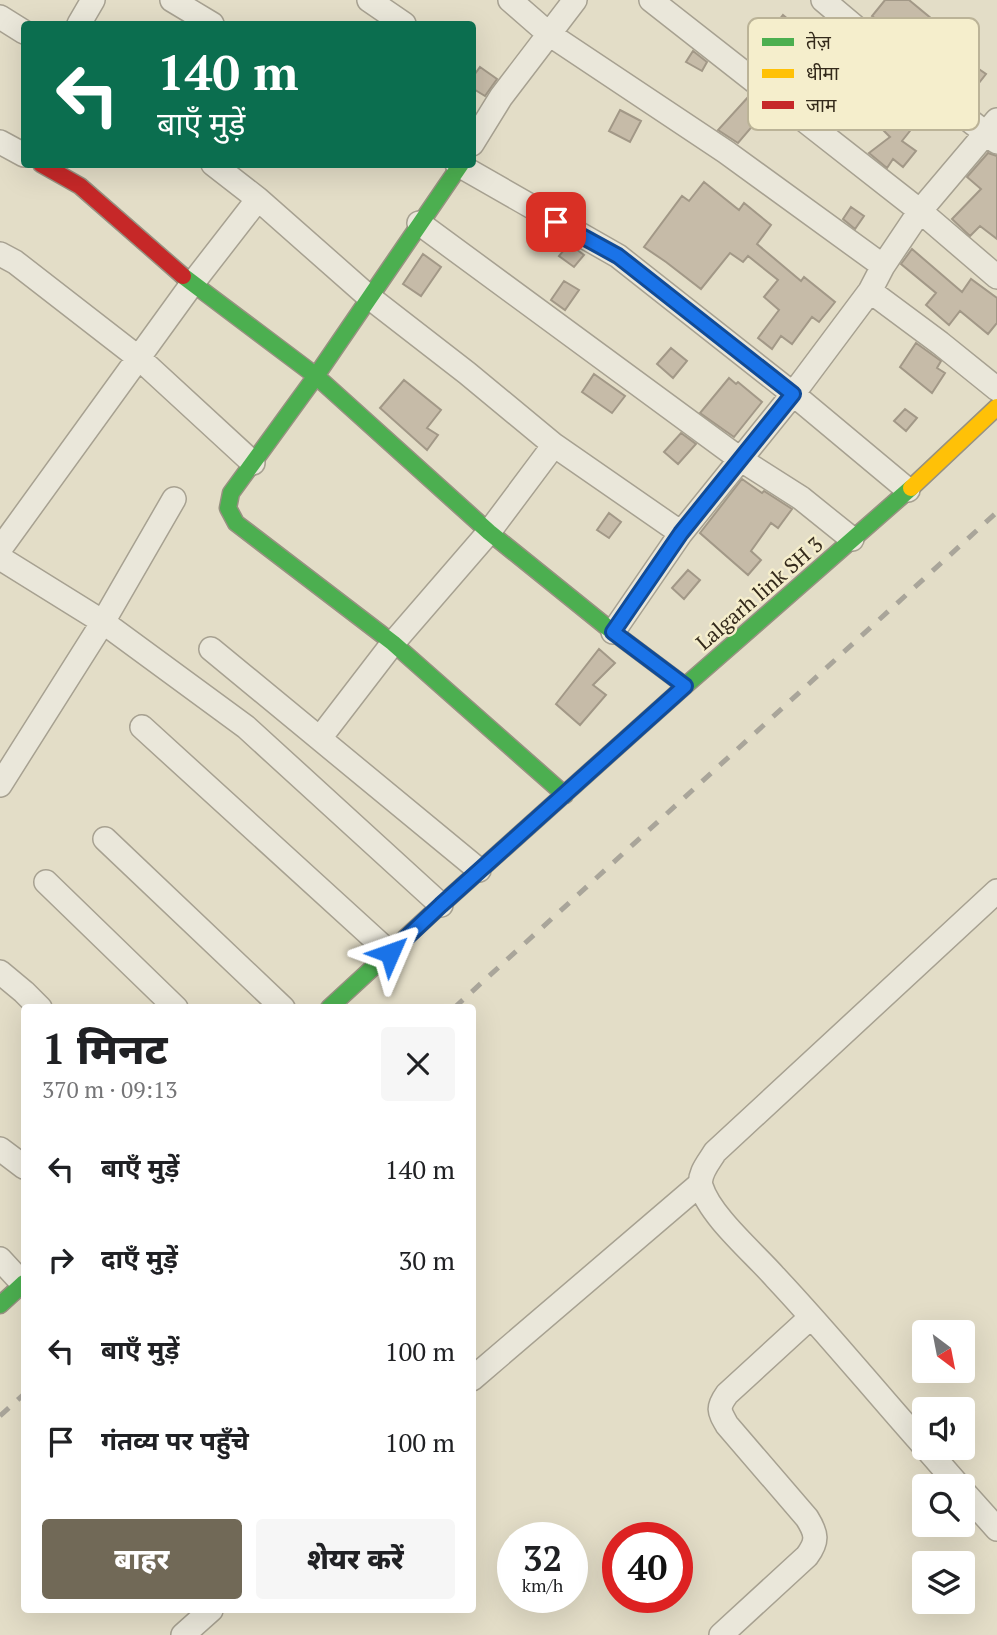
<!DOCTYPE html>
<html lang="hi">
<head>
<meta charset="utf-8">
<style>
  body { margin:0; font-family:"PT Serif","Noto Sans Devanagari",serif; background:#f6f6f6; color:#202124; height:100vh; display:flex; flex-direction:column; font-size:26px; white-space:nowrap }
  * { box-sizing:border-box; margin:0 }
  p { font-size:23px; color:#757577 }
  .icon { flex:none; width:38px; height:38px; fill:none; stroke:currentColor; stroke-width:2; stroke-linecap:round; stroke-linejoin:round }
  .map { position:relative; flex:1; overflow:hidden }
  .sheet { position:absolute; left:21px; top:1004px; width:455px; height:609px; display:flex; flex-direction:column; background:#fff; border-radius:7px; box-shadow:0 7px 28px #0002 }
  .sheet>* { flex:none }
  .guide { position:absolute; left:21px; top:21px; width:455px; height:147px; border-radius:7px; box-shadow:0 7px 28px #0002; background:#0b6e4f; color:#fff; overflow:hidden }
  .needle { width:46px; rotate:148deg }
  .tools { position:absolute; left:912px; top:1320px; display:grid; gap:14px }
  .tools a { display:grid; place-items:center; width:63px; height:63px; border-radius:7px; background:#fff; box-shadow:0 7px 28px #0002; font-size:35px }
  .speed { position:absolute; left:497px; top:1522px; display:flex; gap:14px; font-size:35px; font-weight:700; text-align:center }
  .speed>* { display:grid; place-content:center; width:91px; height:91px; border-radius:50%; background:#fff; box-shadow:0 7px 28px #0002; line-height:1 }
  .speed small { font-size:18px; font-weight:400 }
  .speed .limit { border:10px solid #d22; background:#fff; color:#111 }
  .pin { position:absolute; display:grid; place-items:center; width:60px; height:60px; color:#fff; margin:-30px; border-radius:14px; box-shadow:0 4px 10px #0006 }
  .me { position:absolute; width:77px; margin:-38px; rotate:47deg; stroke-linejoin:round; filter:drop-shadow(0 0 5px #0008) }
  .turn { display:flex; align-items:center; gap:24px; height:147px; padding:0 21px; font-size:32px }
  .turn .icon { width:91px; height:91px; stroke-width:2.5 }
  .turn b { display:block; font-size:49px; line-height:60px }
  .round { display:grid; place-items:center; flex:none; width:74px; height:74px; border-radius:7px; background:#f6f6f6 }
  .head { display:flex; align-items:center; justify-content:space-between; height:119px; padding:0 21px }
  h1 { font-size:42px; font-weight:800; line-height:52px }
  .button { display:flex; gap:14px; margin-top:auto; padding:14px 21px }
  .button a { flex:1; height:80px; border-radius:7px; background:#716957; color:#fff; font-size:28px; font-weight:800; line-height:80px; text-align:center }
  .button a+a { background:#f6f6f6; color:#202124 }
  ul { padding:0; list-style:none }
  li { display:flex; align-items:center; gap:21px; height:91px; padding:0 21px }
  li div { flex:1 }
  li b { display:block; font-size:26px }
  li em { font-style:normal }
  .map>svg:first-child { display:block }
  .building { fill:#c6bba8; stroke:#a29887; stroke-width:2 }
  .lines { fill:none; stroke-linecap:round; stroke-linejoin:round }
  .street-casing { stroke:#a7a191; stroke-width:26 }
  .fast-casing { stroke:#979181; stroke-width:19 }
  .slow-casing { stroke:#979181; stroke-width:19 }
  .jam-casing { stroke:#979181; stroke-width:19 }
  .street { stroke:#eae7da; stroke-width:23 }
  .fast { stroke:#4caf50; stroke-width:16 }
  .slow { stroke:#ffc107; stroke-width:16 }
  .jam { stroke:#c62828; stroke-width:16 }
  .rail { stroke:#a9a59a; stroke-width:5; stroke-dasharray:12 12; stroke-linecap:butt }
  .route-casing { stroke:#114b97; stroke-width:18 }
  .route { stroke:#1a73e8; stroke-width:12 }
  .labels { text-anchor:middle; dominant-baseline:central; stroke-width:5; stroke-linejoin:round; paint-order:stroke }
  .street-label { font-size:21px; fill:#342a1b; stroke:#f5eecc }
  .key { fill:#f5eecc; stroke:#bbb397; stroke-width:2 }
  .key-label { font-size:19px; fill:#342a1b }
</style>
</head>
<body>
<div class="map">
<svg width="997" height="1635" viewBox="0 0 997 1635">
  <rect width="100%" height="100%" fill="#e3ddc7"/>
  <path class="building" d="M885 0H909L944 29 917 61 872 23 876 19 872 16Z
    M783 15 795 25 799 20 824 39 798 71V67L763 40Z
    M855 46 929 107 902 141 916 151 903 167 893 159 887 168 869 153 890 137 874 121 880 114 856 94 833 125 821 116 840 90 828 80 849 55Z
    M693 51 707 62 702 71 686 62Z
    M973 65 986 74 971 93 959 83Z
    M480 67 497 79 485 96 472 88V78Z
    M750 95 767 109 738 143 718 130Z
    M620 110 641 121 630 142 609 131Z
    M988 153 997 156V239L980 226 970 236 952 219 981 189 967 177Z
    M704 182 739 210 744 203 771 225 757 244 801 281 804 277 835 302 819 322 812 317 792 344 781 336 772 349 758 338 779 310 764 297 778 280 748 256 743 262 730 253 701 289 666 262 644 247 682 196 689 201Z
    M851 207 864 216 855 229 843 219Z
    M569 244 584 255 574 267 559 256Z
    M912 249 962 292 971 279 997 298V323L988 334 960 311 949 325 926 305 936 293 901 264Z
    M423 254 441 267 421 296 403 284Z
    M564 281 579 290 565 310 551 300Z
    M916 343 941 361 937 368 945 373 932 393 900 367Z
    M671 348 687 361 673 378 657 364Z
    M594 374 625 396 612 413 582 392Z
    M729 378 736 384 738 382 762 402 734 437 700 413Z
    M404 380 441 410 427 428 438 435 427 450 380 408Z
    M905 409 917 418 906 431 894 421Z
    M681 433 696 444 678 464 664 452Z
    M742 479 762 493 764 491 792 509 778 528 771 523 751 551 761 560 748 575 700 533Z
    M609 513 621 522 609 538 597 530Z
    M688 570 700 580 684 599 672 588Z
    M599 649 615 663 593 685 606 695 580 725 556 704Z"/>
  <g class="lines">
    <defs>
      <path id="street" d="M172 0 212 24
        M369 0 404 24
        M510 0 549 34 726 152 883 266
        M651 0 920 211 997 277
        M823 0 924 85 997 142
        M0 17 24 32
        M79 24 93 0
        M0 142 24 155
        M472 144 501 97 575 0
        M213 164 258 199 369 297 467 373 554 445
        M457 164 618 256 793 394 908 490
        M419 223 740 459 801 498 852 539
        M0 254 15 262 140 359 253 463
        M870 291 940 343 997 389
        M0 549 192 284 258 199
        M0 558 103 622 246 727 441 905
        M613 632 681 533 793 394 870 291 883 266 920 211 997 120
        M211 649 479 870
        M142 727 390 953
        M320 738 393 643 489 532 554 445 681 533
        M0 785 103 622 174 499
        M105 839 283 1008
        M46 882 176 1008
        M0 972 24 992 40 1008
        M0 1149 24 1167
        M0 1259 23 1284
        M472 1379 700 1184
        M924 1446C874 1390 826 1331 775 1277 754 1253 710 1216 701 1186 698 1174 709 1162 715 1152L997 891
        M925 1447 959 1486
        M962 1490 997 1529
        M183 1635 211 1610
        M721 1635 807 1556C818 1541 817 1534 807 1518L727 1425C719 1411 717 1408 727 1394L811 1317"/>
      <path id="fast" d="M461 164 316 376 231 493 228 508 236 523 393 643 565 795
        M183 276 316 376 489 532 613 632 685 686
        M329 1008 441 905 685 686 911 488
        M0 1305 24 1283"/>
      <path id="slow" d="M911 488 997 407"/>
      <path id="jam" d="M41 164 80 186 183 276"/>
    </defs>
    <use href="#street" class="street-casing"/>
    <use href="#fast" class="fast-casing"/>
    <use href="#slow" class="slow-casing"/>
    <use href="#jam" class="jam-casing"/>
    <use href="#street" class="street"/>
    <use href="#fast" class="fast"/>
    <use href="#slow" class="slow"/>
    <use href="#jam" class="jam"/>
    <path class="rail" d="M454 1008 997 512
      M0 1416 24 1394"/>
  </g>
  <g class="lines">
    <defs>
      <path id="route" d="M390 953 441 905 685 686 613 632 681 533 793 394 618 256 556 222"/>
    </defs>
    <use href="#route" class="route-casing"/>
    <use href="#route" class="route"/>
  </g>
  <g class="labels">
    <g class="street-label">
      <text transform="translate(759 593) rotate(-41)">Lalgarh link SH 3</text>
    </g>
  </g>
  <rect x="748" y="18" width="231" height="112" rx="10" class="key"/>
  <rect x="762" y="38" width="32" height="8" fill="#4caf50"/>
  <rect x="762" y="69" width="32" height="9" fill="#ffc107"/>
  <rect x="762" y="101" width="32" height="8" fill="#c62828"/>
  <g class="key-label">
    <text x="806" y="49">तेज़</text>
    <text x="806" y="80">धीमा</text>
    <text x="806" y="112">जाम</text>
  </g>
</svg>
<div class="tools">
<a><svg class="needle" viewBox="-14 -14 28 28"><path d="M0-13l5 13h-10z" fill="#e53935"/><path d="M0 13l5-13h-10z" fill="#757577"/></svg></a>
<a><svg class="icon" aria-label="sound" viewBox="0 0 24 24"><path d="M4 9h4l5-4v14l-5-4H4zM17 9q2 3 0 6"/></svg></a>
<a><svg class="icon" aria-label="search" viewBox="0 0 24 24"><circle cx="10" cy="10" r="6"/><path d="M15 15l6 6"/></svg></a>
<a><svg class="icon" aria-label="layers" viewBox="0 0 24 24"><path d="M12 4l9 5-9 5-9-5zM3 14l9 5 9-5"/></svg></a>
</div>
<div class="speed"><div>32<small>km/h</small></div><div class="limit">40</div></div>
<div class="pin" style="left:556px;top:222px;background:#d93025"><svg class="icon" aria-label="arrive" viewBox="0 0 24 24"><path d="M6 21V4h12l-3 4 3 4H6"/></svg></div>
<svg class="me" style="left:390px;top:953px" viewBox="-20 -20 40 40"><path d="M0-17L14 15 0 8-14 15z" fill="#1a73e8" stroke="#fff" stroke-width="4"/></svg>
<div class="guide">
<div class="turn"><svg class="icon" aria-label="left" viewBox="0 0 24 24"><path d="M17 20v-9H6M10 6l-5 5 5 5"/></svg><div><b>140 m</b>बाएँ मुड़ें</div></div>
</div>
<section class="sheet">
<div class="head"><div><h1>1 मिनट</h1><p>370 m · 09:13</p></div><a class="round"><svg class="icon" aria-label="close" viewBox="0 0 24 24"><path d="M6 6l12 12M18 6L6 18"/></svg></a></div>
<ul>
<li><svg class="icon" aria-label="left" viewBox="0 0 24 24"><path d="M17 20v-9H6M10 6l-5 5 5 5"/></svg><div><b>बाएँ मुड़ें</b></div><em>140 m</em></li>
<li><svg class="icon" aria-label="right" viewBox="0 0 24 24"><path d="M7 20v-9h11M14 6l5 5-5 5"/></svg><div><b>दाएँ मुड़ें</b></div><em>30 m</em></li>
<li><svg class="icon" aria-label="left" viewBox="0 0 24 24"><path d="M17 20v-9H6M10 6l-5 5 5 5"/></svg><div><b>बाएँ मुड़ें</b></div><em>100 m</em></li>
<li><svg class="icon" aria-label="arrive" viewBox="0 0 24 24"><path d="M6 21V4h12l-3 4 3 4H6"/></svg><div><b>गंतव्य पर पहुँचे</b></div><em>100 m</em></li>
</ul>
<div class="button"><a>बाहर</a><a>शेयर करें</a></div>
</section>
</div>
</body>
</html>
